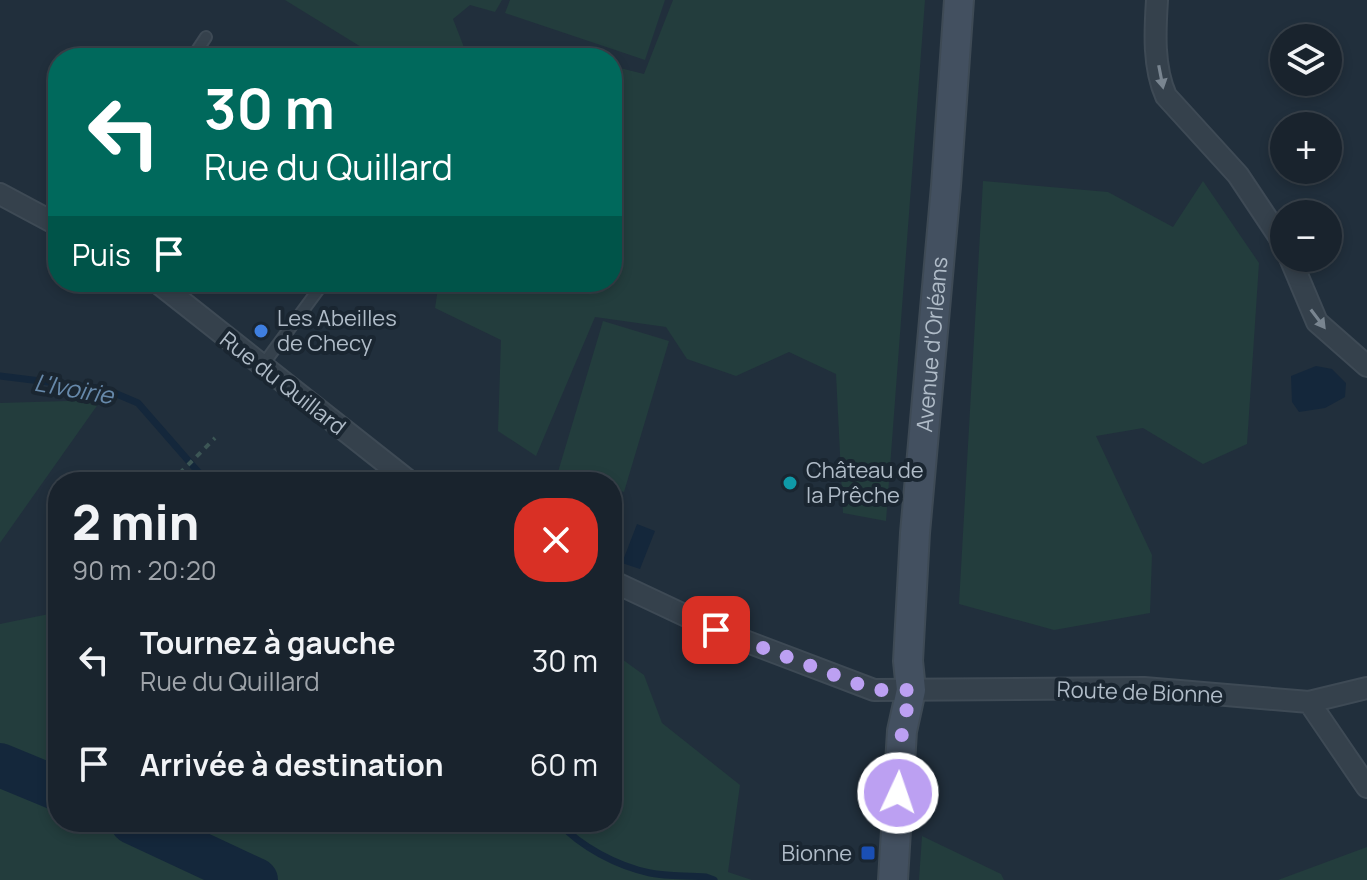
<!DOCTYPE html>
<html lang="fr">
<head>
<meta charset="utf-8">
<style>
  body { margin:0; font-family:Manrope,sans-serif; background:#222b35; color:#f1f3f6; height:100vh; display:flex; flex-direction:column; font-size:30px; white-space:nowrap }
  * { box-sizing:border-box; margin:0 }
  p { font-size:26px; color:#9fa4aa }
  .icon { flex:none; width:44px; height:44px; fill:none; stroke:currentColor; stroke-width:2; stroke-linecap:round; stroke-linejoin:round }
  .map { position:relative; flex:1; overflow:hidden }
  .sheet { position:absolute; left:48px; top:472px; width:574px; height:360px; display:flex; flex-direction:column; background:#19232d; border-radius:32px; box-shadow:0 4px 12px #0003,0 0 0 2px #374049 }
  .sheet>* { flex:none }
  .guide { position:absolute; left:48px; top:48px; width:574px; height:244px; border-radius:32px; box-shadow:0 4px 12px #0003,0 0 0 2px #374049; background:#00695c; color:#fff; overflow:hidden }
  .tools { position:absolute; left:1270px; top:24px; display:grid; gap:16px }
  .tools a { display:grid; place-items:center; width:72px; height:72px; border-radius:50%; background:#19232d; box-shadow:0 4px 12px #0003,0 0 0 2px #374049; font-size:40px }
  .pin { position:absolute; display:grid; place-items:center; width:68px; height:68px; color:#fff; margin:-34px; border-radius:16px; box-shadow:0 4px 12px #0006 }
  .me { position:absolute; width:88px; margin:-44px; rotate:3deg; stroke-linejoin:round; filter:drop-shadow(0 0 6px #0008) }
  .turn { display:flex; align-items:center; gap:28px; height:168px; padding:0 24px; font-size:36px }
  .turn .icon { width:104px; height:104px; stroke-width:2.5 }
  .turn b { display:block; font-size:56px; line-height:68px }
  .then { display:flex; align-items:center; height:76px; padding:0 24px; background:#0003; gap:16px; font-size:30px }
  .round { display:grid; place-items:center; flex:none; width:84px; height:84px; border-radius:32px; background:#222b35 }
  .summary { display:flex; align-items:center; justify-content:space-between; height:136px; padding:0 24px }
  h1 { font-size:48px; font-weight:800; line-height:60px }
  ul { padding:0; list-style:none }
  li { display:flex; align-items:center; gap:24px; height:104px; padding:0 24px }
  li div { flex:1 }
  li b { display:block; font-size:30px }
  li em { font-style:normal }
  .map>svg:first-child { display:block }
  .green { fill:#233d3d }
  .water { fill:#14273b }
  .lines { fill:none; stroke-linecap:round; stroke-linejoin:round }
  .stream { stroke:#14273b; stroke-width:7 }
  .river { stroke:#14273b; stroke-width:44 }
  .service-casing { stroke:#3e4a55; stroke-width:14 }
  .minor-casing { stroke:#3e4a55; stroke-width:24 }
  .secondary-casing { stroke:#3e4a55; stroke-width:32 }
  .path { stroke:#3c5655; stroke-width:4; stroke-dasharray:6 6; stroke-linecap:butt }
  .service { stroke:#35414c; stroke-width:10 }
  .minor { stroke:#35414c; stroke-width:20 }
  .secondary { stroke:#435060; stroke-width:28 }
  .oneway { fill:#798590 }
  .route { stroke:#bca0f2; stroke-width:14; stroke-dasharray:0 25.2 }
  .shop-dot { fill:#3f7fe0; stroke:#1a2631; stroke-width:3 }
  .culture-dot { fill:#0f9aa8; stroke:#1a2631; stroke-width:3 }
  .transit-dot { fill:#1a4fb4; stroke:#1a2631; stroke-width:3 }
  .labels { text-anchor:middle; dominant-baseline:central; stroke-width:8; stroke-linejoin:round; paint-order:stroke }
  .poi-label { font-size:22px; fill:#b0bcc8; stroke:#1a2631; text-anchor:start }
  .street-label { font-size:22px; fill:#b0bcc8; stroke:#1a2631 }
  .water-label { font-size:24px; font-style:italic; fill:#6789aa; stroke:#1a2631 }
</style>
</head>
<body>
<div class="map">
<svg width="1367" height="880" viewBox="0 0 1367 880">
  <rect width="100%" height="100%" fill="#212f3c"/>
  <path class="green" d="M285 0H502L495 12 470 5 453 19 467 55 464 58H379Z
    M510 0H665L645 60 505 13Z
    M673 0H925L886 521 843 513 836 374 789 352 736 376 687 359 666 327 595 317 536 456 498 431 501 340 435 308 439 282H612V66L644 74Z
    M983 181 1108 192 1173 227 1203 181 1259 263 1247 444 1203 464 1143 428 1096 436 1152 555 1150 613 1054 630 959 604Z
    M603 321 669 341 624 492 612 488V482H592L558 472Z
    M101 400 0 543V403Z
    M49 614 58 617V822H612V652L644 675 662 723 740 785 728 872 752 880H0V624Z
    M922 836 1001 874 1004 880H919Z
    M1367 847V880H1278Z"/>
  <path class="water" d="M1316 366 1332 369 1346 383 1345 397 1325 408 1299 412 1292 402 1291 376Z
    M637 524 655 531 640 569 622 563Z"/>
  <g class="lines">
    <path class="stream" d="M0 376 105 389 138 403 207 482
      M558 822C581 847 617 866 650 873 669 877 688 875 706 877L714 880"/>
    <path class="river" d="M0 765 58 789
      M132 822 256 880"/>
    <defs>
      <path id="service" d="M192 58 206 37
        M262 366 324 282"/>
      <path id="minor" d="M1157 0C1155 31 1153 67 1166 96L1238 175 1284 244
        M0 194 58 225
        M1290 258 1317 322 1367 366
        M157 282 410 482
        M612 581 716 630 874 690 1144 688 1309 702 1367 688
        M1309 702 1367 787"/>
      <g id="secondary">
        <path id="s1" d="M893 880 902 731 911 690 908 661 915 533 946 186 959 0"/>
      </g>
    </defs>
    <use href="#service" class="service-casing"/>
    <use href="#minor" class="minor-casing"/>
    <use href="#secondary" class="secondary-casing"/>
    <path class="path" d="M171 482 215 438"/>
    <use href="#service" class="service"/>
    <use href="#minor" class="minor"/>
    <use href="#secondary" class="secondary"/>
  </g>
  <defs><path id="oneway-solid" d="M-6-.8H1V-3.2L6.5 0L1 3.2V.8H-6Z" transform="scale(2)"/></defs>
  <g class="oneway">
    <use href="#oneway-solid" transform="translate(1161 77) rotate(79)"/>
    <use href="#oneway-solid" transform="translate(1318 319) rotate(53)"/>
  </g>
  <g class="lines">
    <path class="route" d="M716 630 874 690H911L902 731 898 793"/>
  </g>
  <circle class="shop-dot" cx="261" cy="331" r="8"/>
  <circle class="culture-dot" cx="790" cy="483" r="8"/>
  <rect class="transit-dot" x="860" y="845" width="16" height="16" rx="4"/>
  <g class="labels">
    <g class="poi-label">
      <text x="277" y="318">Les Abeilles<tspan x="277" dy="25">de Checy</tspan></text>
      <text x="806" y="470">Château de<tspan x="806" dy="25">la Prêche</tspan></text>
      <text x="852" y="853" text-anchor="end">Bionne</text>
    </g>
    <g class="street-label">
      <text stroke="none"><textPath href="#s1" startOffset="538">Avenue d'Orléans</textPath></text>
      <text transform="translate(283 383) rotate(38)">Rue du Quillard</text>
      <text transform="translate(1140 692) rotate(2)">Route de Bionne</text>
    </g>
    <g class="water-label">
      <text transform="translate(74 388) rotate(10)">L'Ivoirie</text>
    </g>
  </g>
</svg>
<div class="tools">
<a><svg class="icon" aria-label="layers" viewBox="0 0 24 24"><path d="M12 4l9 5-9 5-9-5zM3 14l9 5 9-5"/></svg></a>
<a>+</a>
<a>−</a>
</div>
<div class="pin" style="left:716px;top:630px;background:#d93025"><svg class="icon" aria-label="arrive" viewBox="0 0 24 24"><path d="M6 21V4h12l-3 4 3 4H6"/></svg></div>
<svg class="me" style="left:898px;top:793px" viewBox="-20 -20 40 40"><circle r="17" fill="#bca0f2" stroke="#fff" stroke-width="3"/><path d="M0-11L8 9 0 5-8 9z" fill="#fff"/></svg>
<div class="guide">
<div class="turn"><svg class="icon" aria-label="left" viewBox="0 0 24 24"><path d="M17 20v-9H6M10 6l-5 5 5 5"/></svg><div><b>30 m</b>Rue du Quillard</div></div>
<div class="then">Puis<svg class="icon" aria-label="arrive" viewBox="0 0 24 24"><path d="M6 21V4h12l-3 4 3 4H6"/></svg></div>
</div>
<section class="sheet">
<div class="summary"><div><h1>2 min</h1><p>90 m · 20:20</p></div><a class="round" style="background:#d93025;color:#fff"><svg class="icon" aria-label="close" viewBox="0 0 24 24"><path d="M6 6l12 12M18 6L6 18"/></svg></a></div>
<ul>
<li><svg class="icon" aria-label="left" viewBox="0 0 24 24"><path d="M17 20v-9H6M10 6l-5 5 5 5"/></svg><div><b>Tournez à gauche</b><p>Rue du Quillard</p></div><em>30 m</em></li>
<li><svg class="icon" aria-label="arrive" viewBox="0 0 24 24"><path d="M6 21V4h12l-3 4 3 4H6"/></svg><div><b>Arrivée à destination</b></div><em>60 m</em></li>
</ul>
</section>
</div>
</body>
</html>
